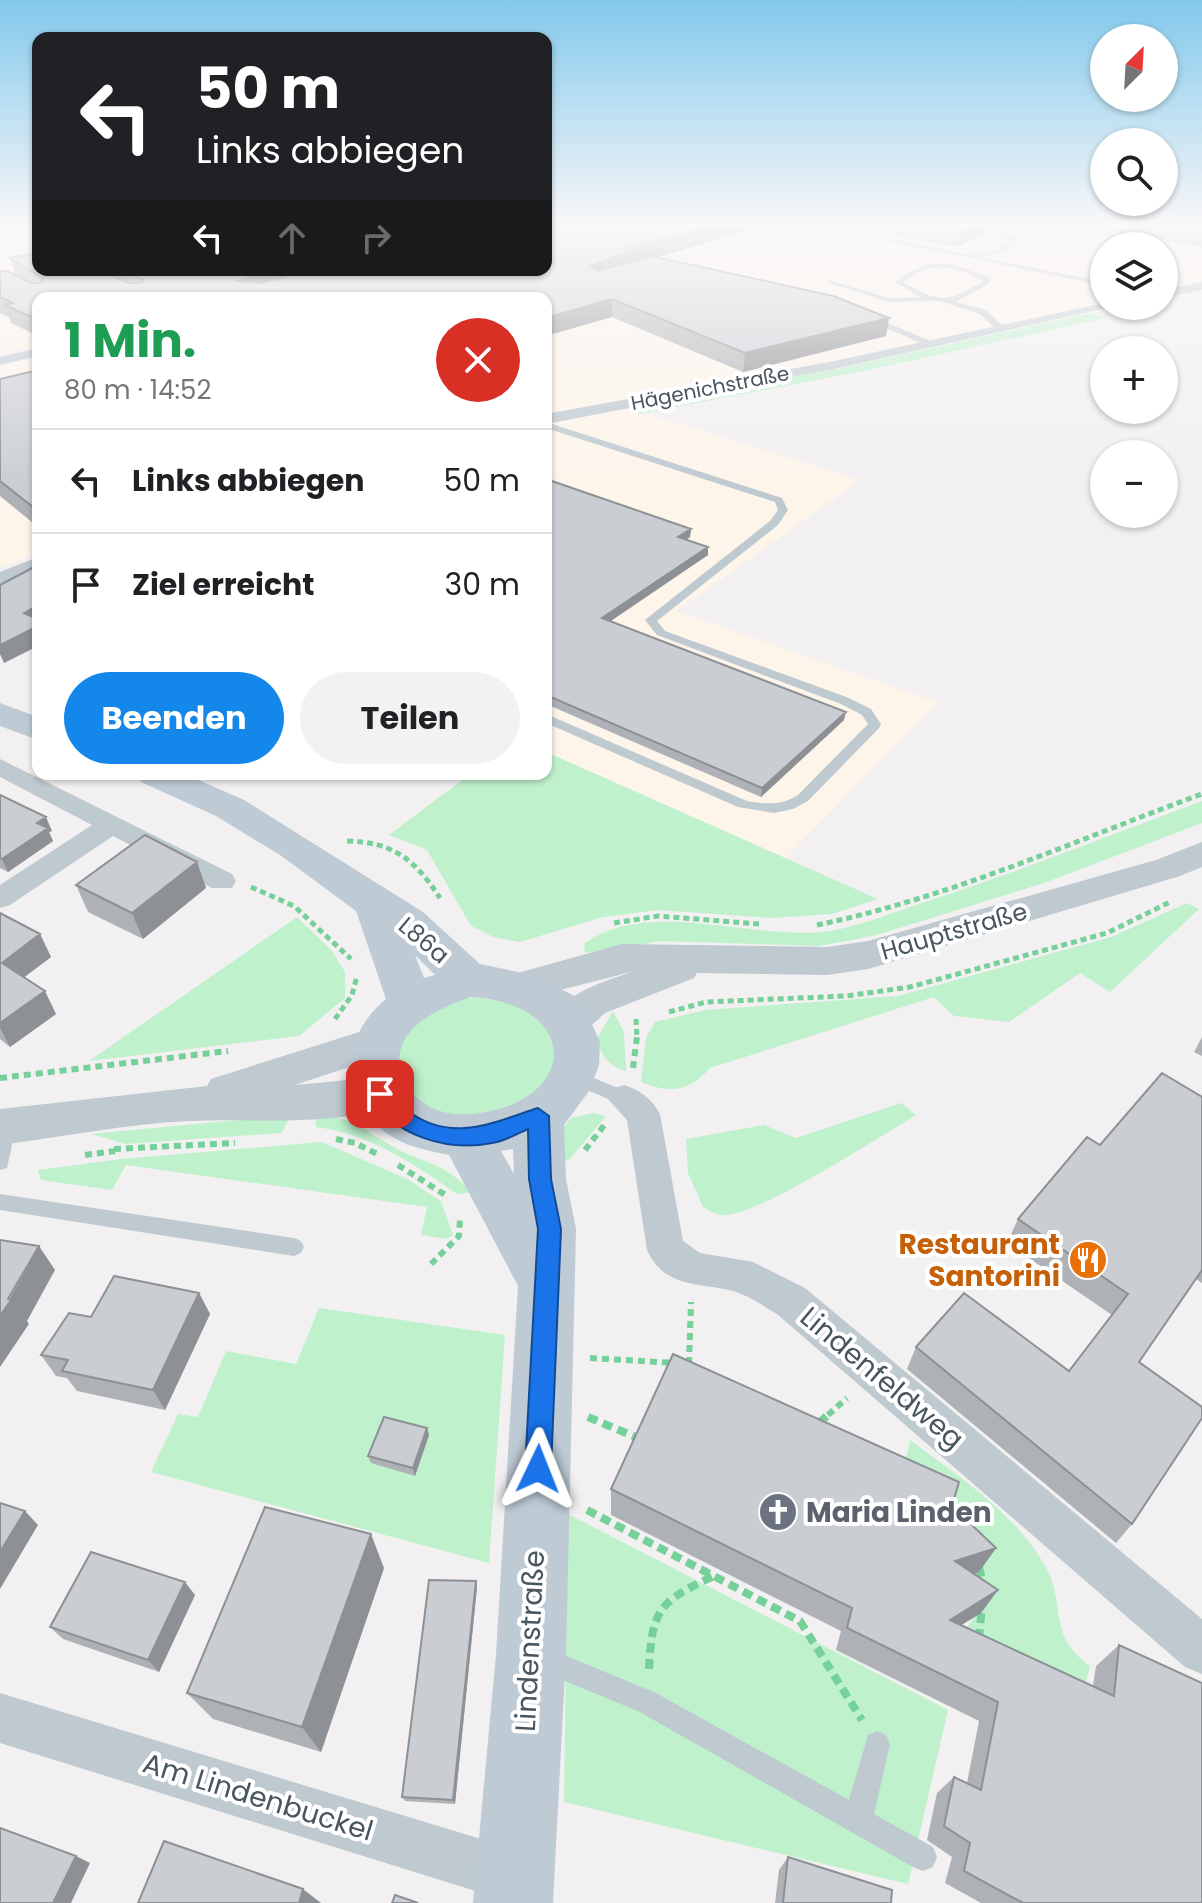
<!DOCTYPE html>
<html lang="de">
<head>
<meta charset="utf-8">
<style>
  body { margin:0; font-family:Poppins,sans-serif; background:#f2f2f2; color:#202124; height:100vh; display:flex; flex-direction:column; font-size:30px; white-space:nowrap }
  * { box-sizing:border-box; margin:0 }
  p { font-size:26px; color:#757577 }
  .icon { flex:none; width:44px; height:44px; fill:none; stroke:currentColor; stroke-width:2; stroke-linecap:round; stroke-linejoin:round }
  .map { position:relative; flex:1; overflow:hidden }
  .side { position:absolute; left:32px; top:292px; width:520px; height:488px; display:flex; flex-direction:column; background:#fff; border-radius:16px; box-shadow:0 2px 6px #0004 }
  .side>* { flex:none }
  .guide { position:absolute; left:32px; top:32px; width:520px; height:244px; border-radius:16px; box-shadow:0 2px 6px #0004; background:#202124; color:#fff; overflow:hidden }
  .needle { width:52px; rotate:24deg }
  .buttons { position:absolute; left:1090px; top:24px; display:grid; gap:16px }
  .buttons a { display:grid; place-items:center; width:88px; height:88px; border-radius:50%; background:#fff; box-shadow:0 2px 6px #0004; font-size:40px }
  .pin { position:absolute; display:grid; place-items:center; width:68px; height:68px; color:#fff; margin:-34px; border-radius:16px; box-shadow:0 4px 12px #0006 }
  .me { position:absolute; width:88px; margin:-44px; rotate:2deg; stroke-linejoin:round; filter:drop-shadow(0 0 6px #0008) }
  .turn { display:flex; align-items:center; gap:28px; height:168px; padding:0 32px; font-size:36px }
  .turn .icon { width:104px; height:104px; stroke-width:2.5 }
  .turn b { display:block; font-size:56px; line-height:68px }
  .lanes { display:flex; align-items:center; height:76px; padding:0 32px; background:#0003; justify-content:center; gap:40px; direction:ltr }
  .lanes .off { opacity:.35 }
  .round { display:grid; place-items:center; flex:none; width:84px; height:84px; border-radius:42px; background:#f2f2f2 }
  .head { display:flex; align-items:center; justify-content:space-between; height:136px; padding:0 32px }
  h1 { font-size:48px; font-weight:700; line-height:60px; color:#1e9e55 }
  .button { display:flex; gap:16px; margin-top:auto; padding:16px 32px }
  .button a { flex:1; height:92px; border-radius:48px; background:#1388ea; color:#fff; font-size:32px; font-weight:700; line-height:92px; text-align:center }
  .button a+a { background:#f2f2f2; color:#202124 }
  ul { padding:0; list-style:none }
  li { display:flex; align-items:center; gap:24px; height:104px; padding:0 32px; border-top:2px solid #e0e0e0 }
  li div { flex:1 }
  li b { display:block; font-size:30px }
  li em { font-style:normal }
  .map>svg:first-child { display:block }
  .commercial { fill:#fdf5ea }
  .green { fill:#bef1cc }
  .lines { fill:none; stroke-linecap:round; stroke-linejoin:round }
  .path-far2 { stroke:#75d09a; stroke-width:5; stroke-dasharray:6 4; stroke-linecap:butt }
  .path-far1 { stroke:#75d09a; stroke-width:6; stroke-dasharray:7 5; stroke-linecap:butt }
  .path { stroke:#75d09a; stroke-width:8; stroke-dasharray:10 6; stroke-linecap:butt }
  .service { fill:#bec9d0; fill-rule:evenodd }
  .minor { fill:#bec9d0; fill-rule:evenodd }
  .tertiary { fill:#bec9d0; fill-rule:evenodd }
  .secondary { fill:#becbd5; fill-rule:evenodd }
  .wall { fill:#aeb1b5 }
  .shaded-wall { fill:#8d9094 }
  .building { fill:#caced3; stroke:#8d9094; stroke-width:2 }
  .route { fill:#1a73e8; stroke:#114b97; stroke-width:2 }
  .labels { text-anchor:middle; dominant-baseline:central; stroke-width:8; stroke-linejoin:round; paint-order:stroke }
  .far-street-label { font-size:20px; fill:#47565f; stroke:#fff }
  .street-label { font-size:24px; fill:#47565f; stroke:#fff }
  .near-food-label { font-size:28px; font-weight:bold; fill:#c56008; stroke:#fff; text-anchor:end }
  .near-street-label { font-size:28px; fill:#47565f; stroke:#fff }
  .near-worship-label { font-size:28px; font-weight:bold; fill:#5b616d; stroke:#fff; text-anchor:start }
</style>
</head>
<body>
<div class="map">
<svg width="1202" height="1903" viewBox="0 0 1202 1903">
  <rect width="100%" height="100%" fill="#f3f0f1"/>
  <path class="commercial" d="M0 223H38V270H546V223H1202V292L1164 299V246H1104V306H1128L841 368 629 408 860 480 677 611 937 702 786 858 546 752V298H38V553L0 568V366L38 355 25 348 0 355Z"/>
  <path class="green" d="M1090 313 1106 318 869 370 639 414 628 408 841 368Z
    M546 752 878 899 832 914 772 918 658 910 603 917 520 942 493 937 471 926 427 850 389 835 470 774H546Z
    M1202 801V823L1044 883 877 935 819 946 662 941 585 953 584 944C648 896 756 942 829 931 862 926 896 911 928 901 1020 871 1111 835 1202 801Z
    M1187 903 1199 909 1110 992 1080 973 1009 1022 954 1016 934 997 710 1068C688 1092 671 1094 641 1082L646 1038 655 1022 705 1010 898 996 1111 937Z
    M297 917 332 951 345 972V998L299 1036 89 1061Z
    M475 997 523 1006 553 1036 556 1055 551 1076 538 1094 492 1118 438 1116 400 1088C399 1075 394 1055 398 1044 409 1016 448 1001 475 997Z
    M613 1011 624 1032 626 1071C609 1066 601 1056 597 1039Z
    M901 1103 916 1115C882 1135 753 1220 720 1215 714 1214 708 1209 703 1207L688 1173 686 1139 764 1125 796 1138Z
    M593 1113 606 1116 570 1159 559 1164 557 1135 571 1118Z
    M291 1115 282 1133 126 1144 91 1134Z
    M315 1115C352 1116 360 1128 390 1145 425 1165 439 1159 472 1192L457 1194C414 1164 370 1134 316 1127Z
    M322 1142 407 1179 441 1201 453 1235 447 1239 421 1235 427 1207 126 1165 112 1190 41 1180 38 1170 121 1159Z
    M319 1308 505 1335 489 1563 151 1472 178 1414 198 1417 226 1351 296 1364Z
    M910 1440C959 1477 1012 1510 1044 1564 1068 1604 1045 1633 1090 1666L1080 1708 961 1636 976 1614 900 1485Z
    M568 1514 948 1710 908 1884 564 1802Z"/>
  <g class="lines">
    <path class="path-far2" d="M347 841C394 842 415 860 440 898
      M251 887 294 906 351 959
      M614 923 658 916 759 924
      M817 925C949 898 1076 840 1202 794
      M669 1012 706 1002 846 996 910 987 1107 933 1170 902
      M335 1019 352 995 357 976
      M636 1019 637 1039"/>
    <path class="path-far1" d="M633 1068 637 1037
      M0 1078 228 1051
      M336 1139 355 1143 379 1155
      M114 1149 235 1143
      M585 1150 606 1123
      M85 1155 115 1151
      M398 1165 447 1196
      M431 1264 459 1236 460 1218
      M590 1358 676 1363
      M689 1364 691 1302
      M828 1415 847 1398"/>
    <path class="path" d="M588 1417 638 1438
      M819 1423 830 1413
      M587 1510 800 1621 862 1720
      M979 1567 984 1588
      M979 1639 982 1605
      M649 1669C652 1608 660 1601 714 1576"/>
    <path class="service" d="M0 223 12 243 7 242 0 230Z
      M802 223H812L971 255 995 250 1011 241 994 231 951 223C973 222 1002 224 1018 241L999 253 980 257 1104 282V286Z
      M931 264H951L989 277 990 283 956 302 986 310 1005 328V332H999L980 314 939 301 889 302 827 282 832 281 889 298 920 297 895 282 907 273ZM941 267 960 270 984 281C944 302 944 305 903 282L923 270Z
      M868 315 936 343 937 345 930 347 865 319Z
      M546 422 782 498 788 510 778 525 657 621 665 631 849 698 871 709 881 724 880 727 808 801 793 809 774 813 738 807 546 723V714L747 801C766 804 781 806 798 795L868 724 862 715 841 704 657 635 645 620 770 521 778 510 775 502 546 428Z
      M574 1070 630 1093 633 1098 630 1103 624 1105 618 1103 568 1082 565 1077 568 1072Z
      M7 1120 14 1122 16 1127 7 1168 0 1170V1123Z
      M0 1194 294 1238 301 1241 304 1247 301 1253 294 1256 0 1210Z
      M547 1648 656 1693 849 1800 868 1735 877 1731 886 1735 890 1744 874 1814 933 1847 937 1857 933 1867 923 1871 913 1867 638 1711 538 1670 534 1661 538 1652Z"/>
    <path class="minor" d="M1202 282V290L1164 298V290Z
      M1104 303V306H1116L834 369 546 424V414L834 361Z
      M38 348V356L0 365V357Z
      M38 557V570L0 585V572Z
      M0 759 232 874 236 881 232 888H212L113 836 10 905 0 908V885L92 825 0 777Z
      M624 1085C640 1090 652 1099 660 1114L683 1241 700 1253 753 1262 805 1288 1202 1619V1674L1185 1667 777 1314C763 1306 748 1295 733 1291 699 1282 665 1289 647 1250L627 1120 607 1098 612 1089Z
      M0 1693 514 1849 533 1857 541 1876 533 1895 514 1903 0 1743Z"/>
    <path class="tertiary" d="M1202 842V867L1180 876 868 969 827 975 697 973 694 978 605 1013 583 1033 569 1037 555 1033 549 1022C566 992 601 983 631 972L521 1000 507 996 501 986 507 976 622 944 827 947 868 941 1156 860Z
      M375 1027 389 1032 395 1043 389 1054 295 1085 380 1077 395 1082 401 1094 395 1106C330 1127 256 1118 188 1121 126 1124 62 1137 0 1145V1109L207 1086 211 1079Z"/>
    <path class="secondary" d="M0 703 38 717V740L0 726Z
      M135 774H185L244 800 423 912 480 964 532 975 573 995 586 1011 600 1042 599 1065 589 1091 564 1125 566 1179 576 1229 566 1654 553 1903H473L496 1654 518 1286 449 1155C424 1150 394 1144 376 1124 339 1082 345 1033 386 999L356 911 280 855 216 816 141 782ZM415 955 435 975 424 978ZM471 997C580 1004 580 1098 480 1113 462 1116 443 1115 427 1105 411 1096 402 1086 400 1068 394 1026 439 1009 471 997ZM513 1149 514 1174 501 1151Z"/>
  </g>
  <path class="wall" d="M546 223H775L657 257 889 318 886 336 743 372 612 317 38 298V336L11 323 9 317 0 313V272L15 274 10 258 38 270H546Z
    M832 223H1010L1002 227 990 224 988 233 956 247Z
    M1042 223H1202V247L1093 228H1077Z
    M38 370V527L0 496V379Z
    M546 479 691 529 690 537 686 540 708 555 610 621 844 720 761 797 546 704Z
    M0 795 52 831 49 832 53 841 8 872 0 868Z
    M197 862 206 888 143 939 88 912 76 885Z
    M0 913 40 934 51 957 24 977 56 1014 10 1047 0 1039Z
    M1202 1037V1056L1194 1052Z
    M1202 1097V1283L1196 1279 1139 1362 1132 1524 1116 1543 907 1369 916 1347 1069 1371 1112 1315 1007 1243 1018 1219 1100 1145Z
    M199 1293 210 1314 165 1410 77 1391 67 1378 56 1376 41 1355 91 1317Z
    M427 1428 429 1435 415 1476 371 1463 368 1456Z
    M611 1489 952 1506 996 1548 979 1572 974 1574 998 1590 981 1613 961 1625 1093 1686 1096 1666 1119 1645 1202 1903H981L945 1883 952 1857 927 1840 937 1793 954 1777 967 1783 979 1721 836 1650 841 1631 611 1515Z
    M384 1568 321 1752 213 1719 187 1693Z
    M476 1581 477 1587 455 1804 405 1801 402 1797Z
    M195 1595 159 1672 63 1639 50 1627Z
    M788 1857 891 1903H775L779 1870Z"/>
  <path class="shaded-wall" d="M720 223H775L633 264 590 284V266L624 249Z
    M978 223H990L988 233 956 247 959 231Z
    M273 270H334L239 298 236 281Z
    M612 299V317L546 336V318Z
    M889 318 886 336 743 372 745 353Z
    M691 529 690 537 677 545 678 537Z
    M708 547V555L602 627V618Z
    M38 605V625L24 613Z
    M38 626V646L4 663 0 654V645Z
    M846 712 844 720 761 797 762 788Z
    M46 817 52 831 49 832 53 841 8 872 2 859 37 823Z
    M197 862 206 888 143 939 132 913Z
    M40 934 51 957 14 985 2 963Z
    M45 991 56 1014 10 1047 0 1028V1023Z
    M39 1246 55 1270 27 1321 29 1324 0 1367V1316Z
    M199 1293 210 1314 165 1410 153 1390Z
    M427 1428 429 1435 415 1476 413 1468Z
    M25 1511 38 1525 0 1589V1552Z
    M371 1534 384 1568 321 1752 302 1727Z
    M996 1548 979 1572 939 1585 955 1561Z
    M476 1581 477 1587 455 1804 453 1800Z
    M185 1582 195 1595 159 1672 148 1660Z
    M998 1590 981 1613 934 1642 950 1620Z
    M76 1856 90 1863 71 1903H53Z
    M303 1889 321 1903H299Z"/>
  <path class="building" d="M546 223H720L624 249 633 251 590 266 597 271 652 256 833 296 889 318 745 353 612 299 546 318V298H38V320L5 305 13 303 0 297V272L8 271 31 283H42L43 278 10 258 38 253V270H98L129 283H141L144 280 121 270H273L236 281 262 283 308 270H546Z
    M915 223H978L959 231Z
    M1159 223H1202V230Z
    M38 370V511L0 481V379Z
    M546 479 691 529 678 537 708 547 602 618 846 712 762 788 546 695Z
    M38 565V605L24 613 38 619V626L0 645V585Z
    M0 795 46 817 37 823 48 828 2 859 0 858Z
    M145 835 197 862 132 913 76 885Z
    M0 913 40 934 2 963 45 991 0 1023Z
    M1162 1073 1202 1097V1270L1139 1362 1202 1407V1418L1132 1524 916 1347 964 1293 1069 1371 1128 1294 1018 1219 1087 1137 1100 1145Z
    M0 1240 39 1246 8 1299 11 1300 0 1316Z
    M114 1276 199 1293 153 1390 62 1371 68 1360 41 1355 69 1313 91 1317Z
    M673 1354 959 1482 952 1506 996 1548 955 1561 998 1590 950 1620 1114 1696 1119 1645 1202 1683V1903H1023L964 1871 970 1843 944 1826 954 1777 981 1790 998 1702 847 1628 852 1608 611 1489Z
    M384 1417 427 1428 413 1468 368 1456Z
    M0 1503 25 1511 0 1552Z
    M265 1507 371 1534 302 1727 187 1693Z
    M91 1552 185 1582 148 1660 50 1627Z
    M429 1580 476 1581 453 1800 402 1797Z
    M0 1828 76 1856 53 1903H0Z
    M164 1841 303 1889 299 1903H138Z
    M788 1857 892 1890 891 1903H783Z
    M395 1895 418 1903H392Z"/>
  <linearGradient id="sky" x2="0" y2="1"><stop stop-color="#82c8eb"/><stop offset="0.46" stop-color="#faf8f9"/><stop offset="1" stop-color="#faf8f9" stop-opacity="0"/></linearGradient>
  <rect width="1202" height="489" fill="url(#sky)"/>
  <path class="route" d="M380 1086C393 1091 397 1103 408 1111 452 1144 494 1122 538 1108L549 1116 551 1179 561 1229 551 1469 547 1478 538 1482 529 1478 525 1469 538 1229 529 1179 528 1129C517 1134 505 1141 492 1143 448 1152 392 1136 370 1094Z"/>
  <defs>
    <symbol id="restaurant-disc" viewBox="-11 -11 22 22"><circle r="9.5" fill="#e8710a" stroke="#fff"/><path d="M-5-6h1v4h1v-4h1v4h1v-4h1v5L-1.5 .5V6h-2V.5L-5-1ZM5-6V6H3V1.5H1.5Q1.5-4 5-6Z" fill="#fff"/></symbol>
    <symbol id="church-disc" viewBox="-11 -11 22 22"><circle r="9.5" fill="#6b7280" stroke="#fff"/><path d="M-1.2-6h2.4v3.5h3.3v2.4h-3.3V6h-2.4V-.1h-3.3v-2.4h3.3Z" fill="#fff"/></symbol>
  </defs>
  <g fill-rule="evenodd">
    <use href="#restaurant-disc" x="1066" y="1238" width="44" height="44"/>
    <use href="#church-disc" x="756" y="1490" width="44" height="44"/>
  </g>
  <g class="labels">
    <g class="far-street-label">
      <text transform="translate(710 388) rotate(-11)">Hägenichstraße</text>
    </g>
    <g class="street-label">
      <text transform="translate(954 931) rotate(-16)">Hauptstraße</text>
      <text transform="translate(424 940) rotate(40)">L86a</text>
    </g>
    <g class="near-food-label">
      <text x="1060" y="1244">Restaurant<tspan x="1060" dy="32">Santorini</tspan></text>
    </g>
    <g class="near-street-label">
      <text transform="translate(882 1378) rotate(40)">Lindenfeldweg</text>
      <text transform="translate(530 1641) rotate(-87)">Lindenstraße</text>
      <text transform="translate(258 1797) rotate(17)">Am Lindenbuckel</text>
    </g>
    <g class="near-worship-label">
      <text x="806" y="1512">Maria Linden</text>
    </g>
  </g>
</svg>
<div class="buttons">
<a><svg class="needle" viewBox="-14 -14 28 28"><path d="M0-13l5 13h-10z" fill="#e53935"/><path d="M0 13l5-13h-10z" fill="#757577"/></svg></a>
<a><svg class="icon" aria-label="search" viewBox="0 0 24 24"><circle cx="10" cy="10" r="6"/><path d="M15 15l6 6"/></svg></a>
<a><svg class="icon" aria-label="layers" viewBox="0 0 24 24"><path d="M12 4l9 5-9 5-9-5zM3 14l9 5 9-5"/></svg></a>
<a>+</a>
<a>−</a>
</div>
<div class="pin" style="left:380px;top:1094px;background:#d93025"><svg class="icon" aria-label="arrive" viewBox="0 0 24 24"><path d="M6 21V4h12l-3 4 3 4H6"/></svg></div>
<svg class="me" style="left:538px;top:1469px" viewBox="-20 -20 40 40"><path d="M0-17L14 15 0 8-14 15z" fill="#1a73e8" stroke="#fff" stroke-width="4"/></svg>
<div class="guide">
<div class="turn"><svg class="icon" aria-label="left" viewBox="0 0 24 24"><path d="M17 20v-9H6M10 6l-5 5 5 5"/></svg><div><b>50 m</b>Links abbiegen</div></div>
<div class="lanes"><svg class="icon" aria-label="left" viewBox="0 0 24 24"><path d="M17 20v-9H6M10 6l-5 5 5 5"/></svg><svg class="icon off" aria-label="ahead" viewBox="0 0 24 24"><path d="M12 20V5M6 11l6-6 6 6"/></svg><svg class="icon off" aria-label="right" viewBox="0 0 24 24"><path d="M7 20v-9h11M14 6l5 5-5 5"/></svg></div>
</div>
<section class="side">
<div class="head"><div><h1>1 Min.</h1><p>80 m · 14:52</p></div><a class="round" style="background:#d93025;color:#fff"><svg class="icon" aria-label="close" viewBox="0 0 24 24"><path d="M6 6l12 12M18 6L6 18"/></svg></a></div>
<ul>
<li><svg class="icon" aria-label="left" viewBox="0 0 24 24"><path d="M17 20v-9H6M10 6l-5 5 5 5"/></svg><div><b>Links abbiegen</b></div><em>50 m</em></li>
<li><svg class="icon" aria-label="arrive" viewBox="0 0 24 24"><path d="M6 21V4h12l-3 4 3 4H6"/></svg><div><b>Ziel erreicht</b></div><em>30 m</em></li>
</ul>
<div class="button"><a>Beenden</a><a>Teilen</a></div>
</section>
</div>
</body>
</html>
